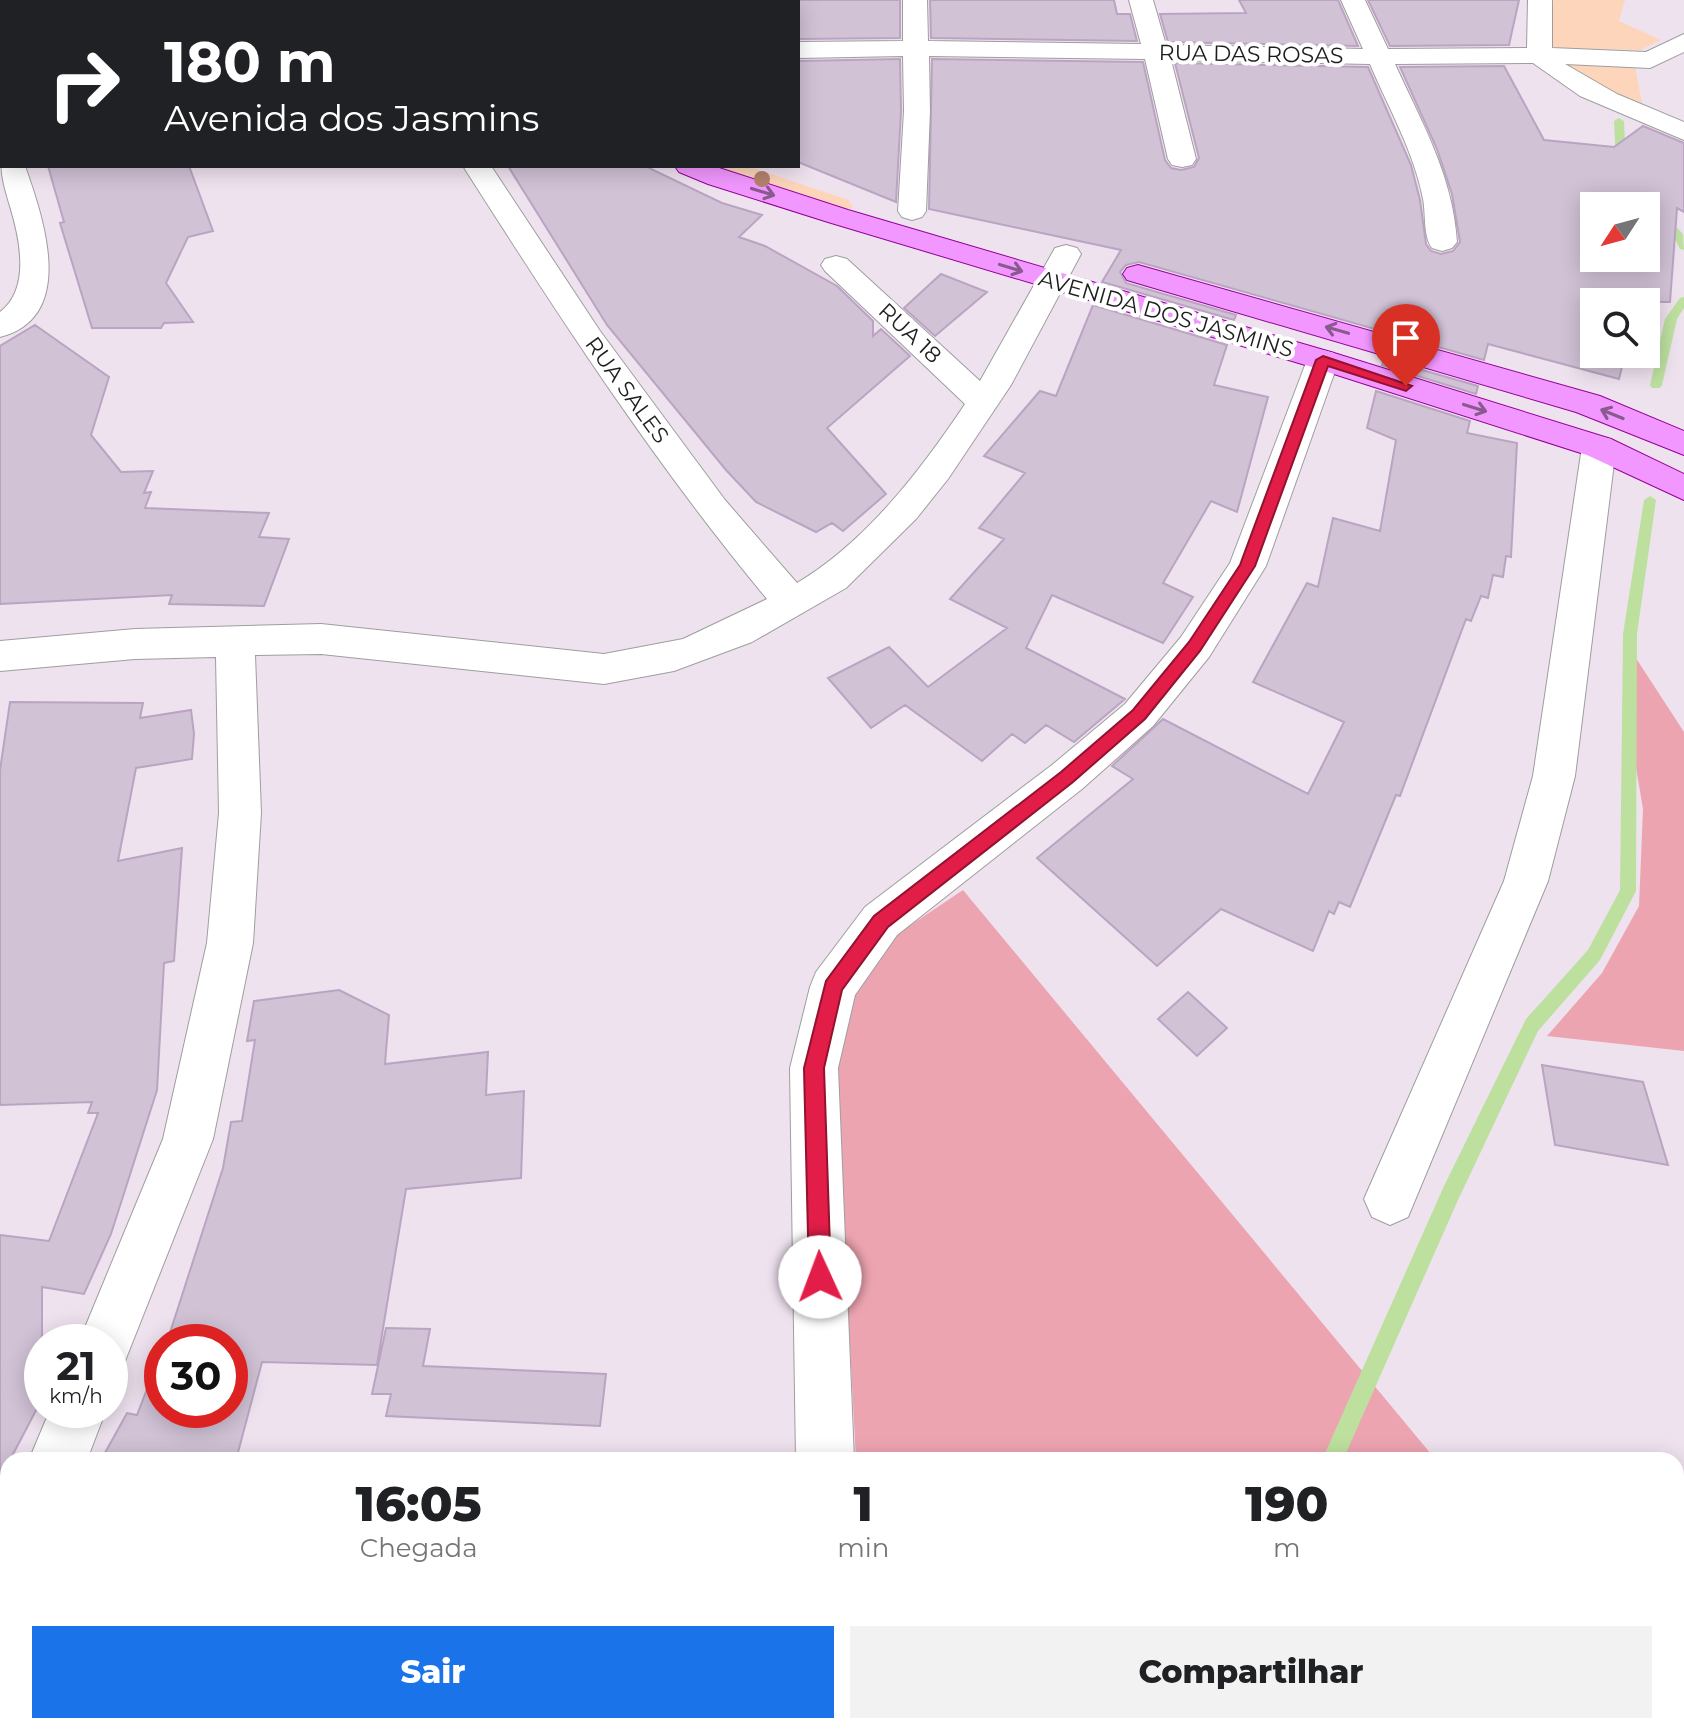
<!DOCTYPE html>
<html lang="pt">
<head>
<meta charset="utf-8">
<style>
  body { margin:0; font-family:Montserrat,sans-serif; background:#f2f2f2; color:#202124; height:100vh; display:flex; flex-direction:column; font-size:30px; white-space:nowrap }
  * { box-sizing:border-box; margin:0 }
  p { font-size:26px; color:#757577 }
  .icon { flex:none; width:44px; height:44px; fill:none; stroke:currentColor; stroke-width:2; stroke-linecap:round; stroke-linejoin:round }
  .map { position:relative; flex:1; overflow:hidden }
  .sheet { position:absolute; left:0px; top:1452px; width:1684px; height:282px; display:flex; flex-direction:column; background:#fff; border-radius:24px 24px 0 0; box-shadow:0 4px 20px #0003 }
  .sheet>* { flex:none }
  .banner { position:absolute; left:0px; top:0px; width:800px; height:168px; box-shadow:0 4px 20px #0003; background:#202124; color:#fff; overflow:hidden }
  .needle { width:52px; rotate:234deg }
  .buttons { position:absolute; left:1580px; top:192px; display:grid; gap:16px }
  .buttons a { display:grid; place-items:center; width:80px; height:80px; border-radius:0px; background:#fff; box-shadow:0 4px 20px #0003; font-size:40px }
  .speed { position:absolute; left:24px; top:1324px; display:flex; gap:16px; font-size:40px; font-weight:700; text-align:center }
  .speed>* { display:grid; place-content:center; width:104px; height:104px; border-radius:50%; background:#fff; box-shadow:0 4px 20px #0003; line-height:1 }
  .speed small { font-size:20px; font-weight:400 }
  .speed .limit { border:12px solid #d22; background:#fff; color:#111 }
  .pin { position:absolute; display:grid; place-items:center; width:68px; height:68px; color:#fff; margin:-82px -34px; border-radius:50% 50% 50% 0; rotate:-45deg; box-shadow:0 0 8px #0007 }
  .pin .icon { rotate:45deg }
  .me { position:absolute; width:88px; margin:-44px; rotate:358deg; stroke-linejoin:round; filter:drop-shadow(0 0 6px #0008) }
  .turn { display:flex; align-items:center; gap:28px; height:168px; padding:0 32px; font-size:36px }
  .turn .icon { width:104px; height:104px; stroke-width:2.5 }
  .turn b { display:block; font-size:56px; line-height:68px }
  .eta { display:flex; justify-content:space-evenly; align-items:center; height:136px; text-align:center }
  .eta b { font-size:48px; font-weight:800; line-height:56px }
  .cta { display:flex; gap:16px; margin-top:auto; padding:16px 32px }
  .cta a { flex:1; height:92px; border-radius:0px; background:#1a73e8; color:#fff; font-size:32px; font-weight:800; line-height:92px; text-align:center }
  .cta a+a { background:#f2f2f2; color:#202124 }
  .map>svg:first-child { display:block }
  .grass { fill:#eda4b1 }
  .park { fill:#fdd5bb }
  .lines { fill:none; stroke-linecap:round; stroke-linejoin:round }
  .stream { fill:#bde09f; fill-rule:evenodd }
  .building { fill:#d1c2d6; stroke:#baa4c2; stroke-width:2; fill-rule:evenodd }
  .minor-casing { stroke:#9e9e9e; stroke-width:2 }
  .major-casing { stroke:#930096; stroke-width:2 }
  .minor { fill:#fff; fill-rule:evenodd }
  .major { fill:#f297ff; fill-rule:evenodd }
  .tree { fill:#b4836e }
  .oneway { stroke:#885a8e }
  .route { fill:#e11d48; stroke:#92132f; stroke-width:2 }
  .labels { text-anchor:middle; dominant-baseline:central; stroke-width:8; stroke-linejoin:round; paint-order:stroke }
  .far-street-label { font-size:22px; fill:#1d1d1d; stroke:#fff }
</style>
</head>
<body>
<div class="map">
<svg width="1684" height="1733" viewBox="0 0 1684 1733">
  <rect width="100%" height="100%" fill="#efe2ef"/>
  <path class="grass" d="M1630 649 1684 732V1051L1547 1036 1602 973 1639 906 1643 809 1629 726Z
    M963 890 1436 1460H856L842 1194 828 1068 872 951Z
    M850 1726H1656L1662 1733H852Z"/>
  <path class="park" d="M1554 0H1625L1619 21 1661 40 1641 50 1555 48 1546 40Z
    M1561 63 1635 66 1642 103 1590 83Z
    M703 166H747L849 200 853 208 842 210Z"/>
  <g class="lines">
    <path class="stream" d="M1619 118 1624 121 1626 163 1621 166 1616 163 1614 121Z
      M1656 214H1664L1683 234 1684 250 1680 249 1673 235 1656 218Z
      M1684 297V308L1677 319 1662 385 1660 388H1652L1650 385 1665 319 1680 298Z
      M1650 496 1656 500 1637 634 1636 891 1600 960 1538 1031 1458 1200 1343 1460H1322L1444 1186 1526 1019 1588 950 1620 890 1623 634 1644 500Z
      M1340 1726H1365L1368 1733H1343Z"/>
  </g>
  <path class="building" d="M798 0H900V38L798 39Z
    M930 0H1114L1117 14H1130L1137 41 931 38Z
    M1239 0H1338L1358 46 1168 42 1160 14 1246 13Z
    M1368 0H1519L1509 45 1390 46Z
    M900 59 901 111 896 202 798 162V61Z
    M932 59 1143 62 1165 160 1171 168 1181 170 1194 167 1199 158 1175 63 1368 67 1411 165 1420 200 1426 244 1431 251 1441 254 1453 251 1460 242 1452 194 1437 149 1400 67 1504 66 1544 140 1614 147 1643 126 1684 143V212L1677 208 1670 302H1594V354H1625L1619 379 1488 344 1484 360 1139 262 1126 265 1120 272 1126 283 1236 315 1234 320 1102 282 1121 250 929 209ZM1594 206H1646V258H1594Z
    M48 166H189L213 231 188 237 166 283 193 322 164 323 161 328H92L60 223 64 222Z
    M508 166H645L722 203 762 215 739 237 765 246 837 286 873 321V336L881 329 910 356 827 428 886 494 843 531 832 523 816 532 756 502 726 470 607 325Z
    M941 274 987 292 935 336 904 308Z
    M1093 305 1227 345 1214 385 1268 397 1237 512 1211 501 1163 583 1193 597 1163 643 1052 595 1026 648 1125 699 1074 742 1046 725 1025 743 1012 734 982 761 905 705 871 728 828 678 889 647 928 687 1007 628 950 599 1004 539 979 528 1025 473 984 456 1040 391 1056 396Z
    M35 325 109 377 91 435 121 472 153 471 144 493 151 492 145 508 269 513 259 537 289 539 264 606 169 604 172 595 0 604V346Z
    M1384 359 1478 386 1476 394 1382 365Z
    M1376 391 1470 421 1467 433 1517 443 1511 557 1506 556 1503 577 1493 575 1488 598 1481 596 1471 621 1466 619 1400 796 1396 795 1350 907 1339 902 1334 914 1329 911 1313 951 1221 909 1157 966 1037 858 1133 779 1112 766 1163 719 1308 794 1344 722 1253 682 1307 583 1318 587 1333 518 1380 531 1396 440 1367 428Z
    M10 702 143 703 140 718 191 710 194 734 192 759 136 768 118 861 182 848 174 961 164 963 157 1090 111 1234 84 1294 42 1287V1399L0 1479V1235L49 1241 98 1113H88L92 1102 0 1105V770Z
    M339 990 389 1015 385 1064 488 1052 486 1095 524 1091 521 1178 406 1189 377 1365 262 1362 236 1460H101L127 1413 137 1415 161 1353 162 1410H230V1342H167L223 1168 231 1122 242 1121 255 1040 247 1041 254 1001Z
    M1188 992 1227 1028 1197 1056 1158 1019Z
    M1542 1065 1643 1082 1668 1165 1555 1145Z
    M386 1328 430 1329 423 1366 606 1374 600 1426 386 1416 391 1394H372Z"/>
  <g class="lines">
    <defs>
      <path id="minor" d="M375 0H399L400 2H376Z
        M687 0H711V2H687Z
        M903 0H927L928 41 1141 44 1129 0H1153L1166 45 1363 49 1341 0H1365L1388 49 1527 48 1528 0H1552V48L1646 52 1684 34V52L1650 68 1565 64 1617 94 1684 122V140L1580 96 1533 63 1395 64C1422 123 1453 176 1457 242L1452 248 1442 251 1432 248C1423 236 1426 214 1423 199 1414 152 1389 109 1370 64L1171 60 1196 159 1192 165 1182 167 1172 165 1168 159 1145 59 929 56 930 111 926 211 922 217 912 220 902 217 898 211 904 111 903 56 798 58V42L903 41Z
        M0 113H2V140H0Z
        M2 160V166H25C43 217 78 317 0 337V312C32 288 19 235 9 203 5 189 0 173 2 160Z
        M463 166H491L600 331 725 500 797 583C866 542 921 470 965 404L825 271 821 265 825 259 836 256 847 259 980 381 1055 248 1066 245 1077 248 1081 254 1011 385 948 479 916 519 846 588 752 642 674 671 604 684 321 654 255 655 261 813 253 943 213 1139 125 1361 110 1368V1342H79L163 1139 207 943 219 813 216 657 135 659 0 671V641L135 629 321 624 604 654 683 639 767 599C654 463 558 315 463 166Z
        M1323 350 1334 353 1339 360 1266 566 1209 657 1153 726 1082 789 897 935 855 995 838 1068 854 1460H796L790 1068 810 987 816 972 865 907 1052 765 1125 704 1181 637 1230 563 1307 360 1312 353Z
        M1599 436 1611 439 1616 447 1575 776 1548 881 1408 1217 1390 1225 1372 1217 1364 1199 1504 881 1533 776 1582 447 1587 439Z
        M50 1410H106L87 1460H29Z
        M8 1523V1593L0 1596V1526Z
        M638 1726H707L704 1733H635Z
        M814 1726H878L880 1733H816Z"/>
      <path id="major" d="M494 0H520L521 2H495Z
        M552 0H577L578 2H553Z
        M675 166H713L848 210 1334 353 1611 439 1684 474V500L1587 455 1312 367 828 222 708 184 679 172Z
        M1138 265 1600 396 1684 431V455L1576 412 1127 280 1123 274 1127 268Z"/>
    </defs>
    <use href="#minor" class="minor-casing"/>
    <use href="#major" class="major-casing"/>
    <use href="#minor" class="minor"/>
    <use href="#major" class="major"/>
  </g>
  <circle class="tree" cx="762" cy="179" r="8"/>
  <defs><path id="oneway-shaft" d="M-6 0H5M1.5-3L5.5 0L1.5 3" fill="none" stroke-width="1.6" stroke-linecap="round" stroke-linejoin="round" transform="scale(2)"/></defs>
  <g class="oneway">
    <use href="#oneway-shaft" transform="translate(763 192) rotate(17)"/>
    <use href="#oneway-shaft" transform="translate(1011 268) rotate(17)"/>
    <use href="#oneway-shaft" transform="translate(1337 330) rotate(-164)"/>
    <use href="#oneway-shaft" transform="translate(1475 408) rotate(17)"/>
    <use href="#oneway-shaft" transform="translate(1612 414) rotate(-158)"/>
  </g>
  <path class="route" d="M1323 356 1412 386 1406 391 1328 366 1255 566 1200 651 1145 719 1073 782 888 927 842 990 824 1068 831 1277 828 1285 820 1288 812 1285 809 1277 804 1068 826 981 874 916 1061 772 1133 710 1189 642 1240 565 1316 360Z"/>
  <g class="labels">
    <g class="far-street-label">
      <text transform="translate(1251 54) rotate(1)">RUA DAS ROSAS</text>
      <text transform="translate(1166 314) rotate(16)">AVENIDA DOS JASMINS</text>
      <text transform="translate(910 333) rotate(43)">RUA 18</text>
      <text transform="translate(627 390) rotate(54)">RUA SALES</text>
    </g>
  </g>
</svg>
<div class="buttons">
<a><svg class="needle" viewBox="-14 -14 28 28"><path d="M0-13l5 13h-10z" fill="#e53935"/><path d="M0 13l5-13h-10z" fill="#757577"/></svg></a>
<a><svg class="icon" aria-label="search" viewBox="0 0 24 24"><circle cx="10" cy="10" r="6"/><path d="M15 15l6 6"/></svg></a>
</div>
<div class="speed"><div>21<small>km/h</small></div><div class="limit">30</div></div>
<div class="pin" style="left:1406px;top:386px;background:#d93025"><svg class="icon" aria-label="arrive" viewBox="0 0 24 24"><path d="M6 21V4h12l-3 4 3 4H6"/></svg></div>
<svg class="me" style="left:820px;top:1277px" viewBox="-20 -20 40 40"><circle r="19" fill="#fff"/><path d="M0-13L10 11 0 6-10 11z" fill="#e11d48"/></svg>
<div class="banner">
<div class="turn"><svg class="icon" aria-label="right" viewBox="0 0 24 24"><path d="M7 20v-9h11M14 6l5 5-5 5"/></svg><div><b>180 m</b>Avenida dos Jasmins</div></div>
</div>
<section class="sheet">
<div class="eta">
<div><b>16:05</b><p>Chegada</p></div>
<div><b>1</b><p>min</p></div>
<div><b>190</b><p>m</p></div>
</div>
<div class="cta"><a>Sair</a><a>Compartilhar</a></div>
</section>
</div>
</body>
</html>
